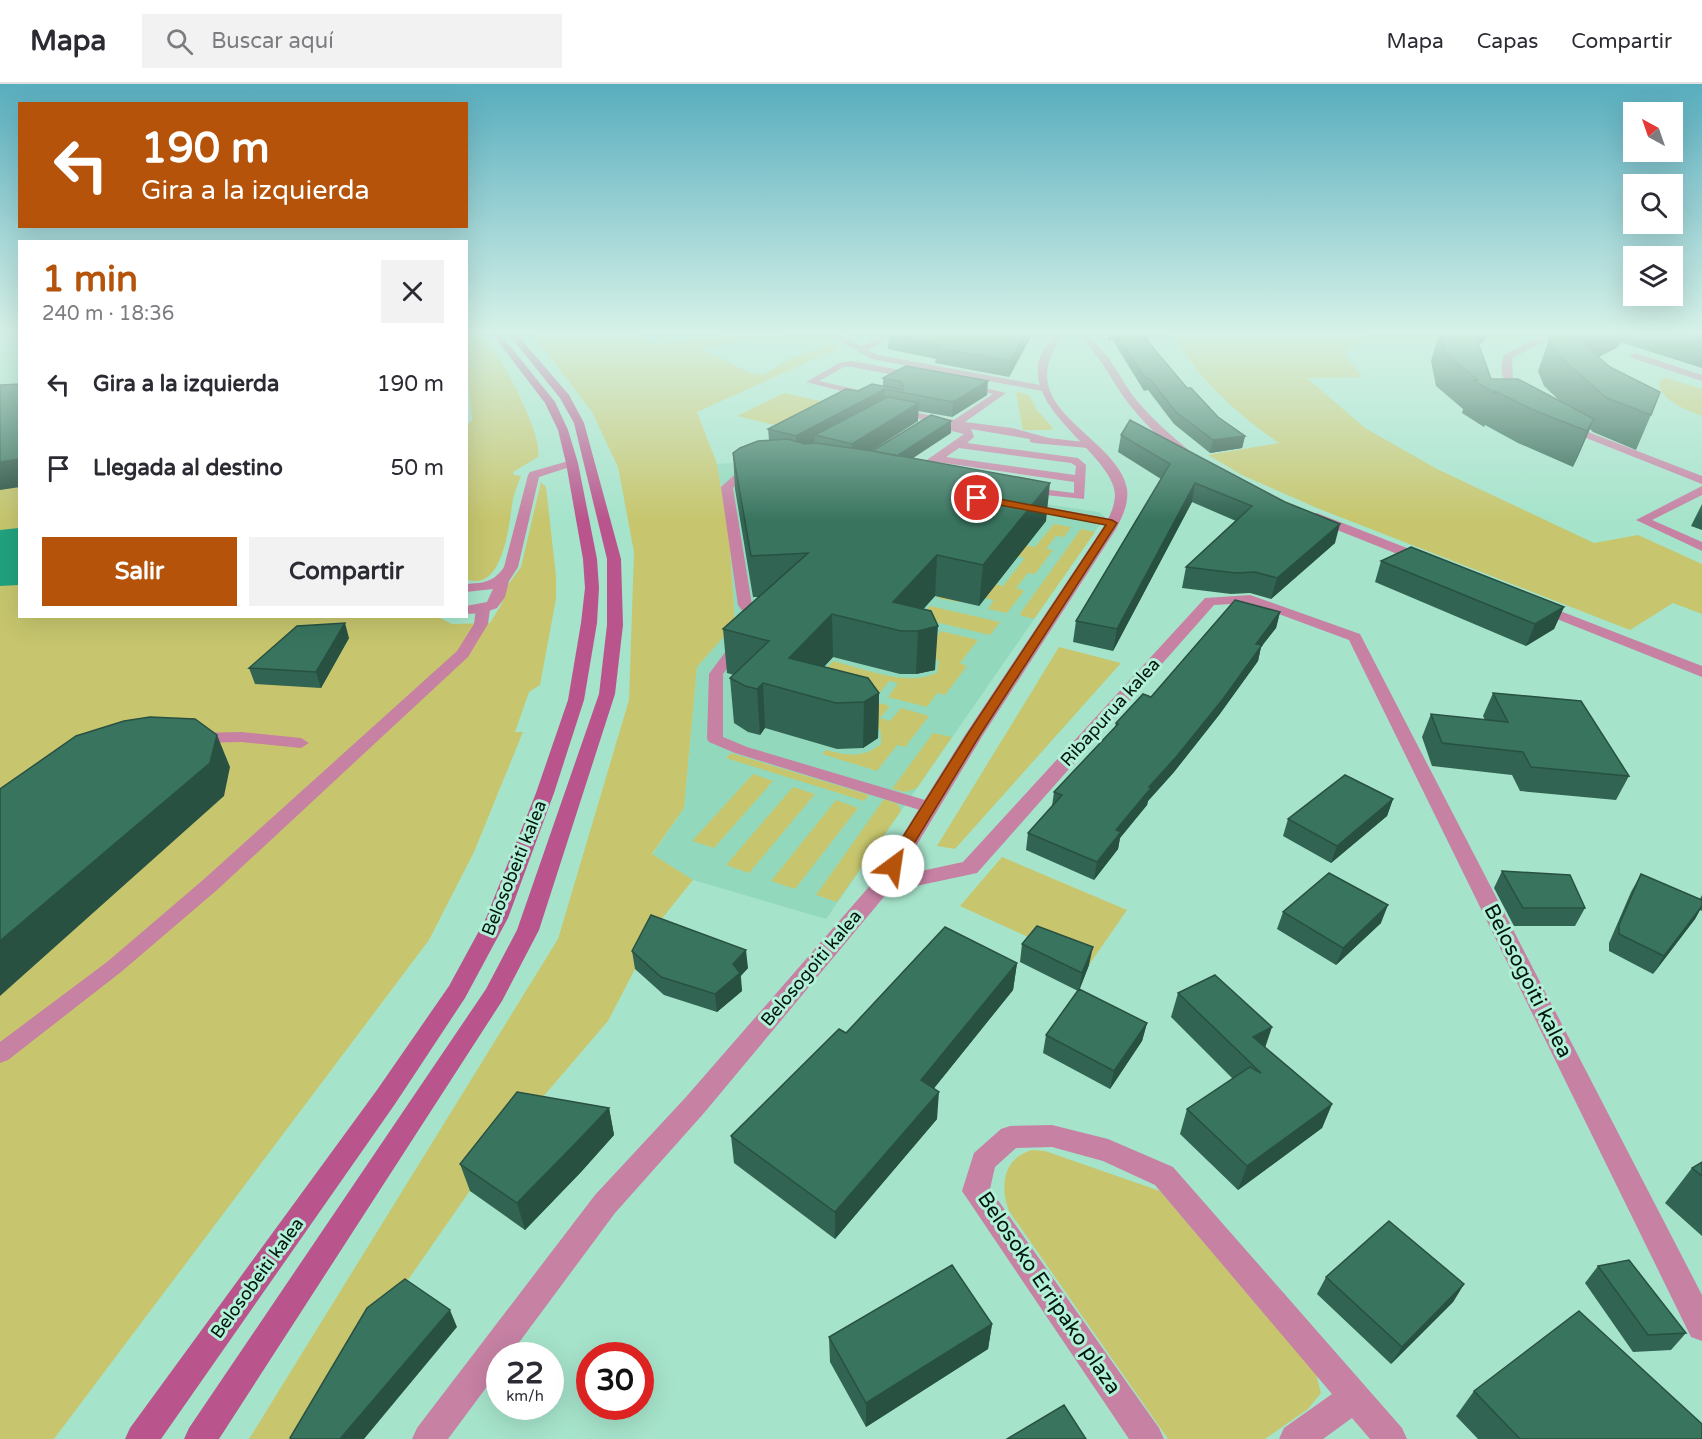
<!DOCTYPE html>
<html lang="es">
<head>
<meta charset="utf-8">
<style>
  body { margin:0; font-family:"Varela Round",sans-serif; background:#f2f2f3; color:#2b2b33; height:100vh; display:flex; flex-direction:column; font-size:22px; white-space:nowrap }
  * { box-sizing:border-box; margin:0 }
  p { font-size:20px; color:#7c7c81 }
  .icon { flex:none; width:33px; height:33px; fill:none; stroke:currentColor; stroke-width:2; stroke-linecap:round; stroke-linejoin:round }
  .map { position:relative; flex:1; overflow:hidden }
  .drawer { position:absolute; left:18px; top:156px; width:450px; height:378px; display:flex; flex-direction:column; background:#fff; border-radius:0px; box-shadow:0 6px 24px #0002 }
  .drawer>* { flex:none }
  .guide { position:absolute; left:18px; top:18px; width:450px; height:126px; border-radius:0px; box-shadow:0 6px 24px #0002; background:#b45309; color:#fff; overflow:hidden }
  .needle { width:39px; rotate:320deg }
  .tools { position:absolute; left:1623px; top:18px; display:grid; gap:12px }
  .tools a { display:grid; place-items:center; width:60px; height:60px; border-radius:0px; background:#fff; box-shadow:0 6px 24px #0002; font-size:30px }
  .speed { position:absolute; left:486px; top:1258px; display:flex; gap:12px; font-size:30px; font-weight:700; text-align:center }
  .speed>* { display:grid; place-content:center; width:78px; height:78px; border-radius:50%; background:#fff; box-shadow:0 6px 24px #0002; line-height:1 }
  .speed small { font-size:15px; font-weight:400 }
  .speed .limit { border:9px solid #d22; background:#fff; color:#111 }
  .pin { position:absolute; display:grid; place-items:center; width:51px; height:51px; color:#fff; margin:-26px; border:3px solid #fff; border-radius:50%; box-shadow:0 2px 6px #0007 }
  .me { position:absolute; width:66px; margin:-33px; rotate:31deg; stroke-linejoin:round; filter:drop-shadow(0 0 4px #0008) }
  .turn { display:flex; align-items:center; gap:21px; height:126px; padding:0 24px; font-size:27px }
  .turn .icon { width:78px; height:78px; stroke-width:2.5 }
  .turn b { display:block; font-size:42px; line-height:51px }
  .round { display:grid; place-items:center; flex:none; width:63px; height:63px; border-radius:0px; background:#f2f2f3 }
  .headline { display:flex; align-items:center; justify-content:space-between; height:102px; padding:0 24px }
  h1 { font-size:36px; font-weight:800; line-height:45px; color:#b45309 }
  .primary-button { display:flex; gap:12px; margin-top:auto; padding:12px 24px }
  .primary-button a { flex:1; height:69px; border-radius:0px; background:#b45309; color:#fff; font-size:24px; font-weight:800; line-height:69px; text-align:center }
  .primary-button a+a { background:#f2f2f3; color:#2b2b33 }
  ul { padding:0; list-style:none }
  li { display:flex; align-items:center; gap:18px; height:84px; padding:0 24px }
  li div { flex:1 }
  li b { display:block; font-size:22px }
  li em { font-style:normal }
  header { display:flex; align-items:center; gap:36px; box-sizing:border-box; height:84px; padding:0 30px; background:#fff; border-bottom:2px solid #e1e1e2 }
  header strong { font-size:28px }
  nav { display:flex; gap:33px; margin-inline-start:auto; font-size:21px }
  .search { width:420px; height:54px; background:#f2f2f3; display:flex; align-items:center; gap:15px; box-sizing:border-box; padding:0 21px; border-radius:0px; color:#7c7c81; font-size:22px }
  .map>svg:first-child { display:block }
  .built { fill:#92d8bd }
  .green { fill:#c7c66e }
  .water { fill:#21a27e }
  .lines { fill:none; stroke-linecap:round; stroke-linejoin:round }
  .service { fill:#c681a3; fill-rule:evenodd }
  .minor { fill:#c681a3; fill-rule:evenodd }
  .tertiary { fill:#c681a3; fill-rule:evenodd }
  .secondary { fill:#b9558c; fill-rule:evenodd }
  .wall { fill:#316452 }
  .shaded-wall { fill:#285142 }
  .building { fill:#39745f; stroke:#285142; stroke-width:1.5 }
  .route { fill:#b45309; stroke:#753606; stroke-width:1.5 }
  .labels { text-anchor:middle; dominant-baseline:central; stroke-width:6; stroke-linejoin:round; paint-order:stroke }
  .street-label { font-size:18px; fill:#01170f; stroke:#b3f0d8 }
  .near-street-label { font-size:21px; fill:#01170f; stroke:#b3f0d8 }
</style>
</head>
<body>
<header>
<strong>Mapa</strong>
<div class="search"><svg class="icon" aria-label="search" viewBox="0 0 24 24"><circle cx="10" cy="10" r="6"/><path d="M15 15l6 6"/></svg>Buscar aquí</div>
<nav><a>Mapa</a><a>Capas</a><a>Compartir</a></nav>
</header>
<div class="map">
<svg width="1702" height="1355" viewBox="0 0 1702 1355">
  <rect width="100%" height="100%" fill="#a6e3cb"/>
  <path class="built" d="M753 377 1099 428 1105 433 826 835 693 796 652 771 684 724 697 583 735 539 729 449 717 380Z"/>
  <path class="green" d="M467 247H475C480 254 488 260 494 267 507 285 543 352 538 373L513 388 514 391 521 392C518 400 515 407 513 415 509 438 504 510 466 495V342L472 336 467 284Z
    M530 247H633L654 261 761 247H803L699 264 750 289 763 291 790 275 831 259 839 264 697 328 717 380 729 449 735 540 697 583 684 724 652 770 693 796 660 837 608 937 501 1062 376 1242 311 1355H249L558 855 629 616 634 468 618 383 592 328Z
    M1173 247H1371L1344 270 1362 293 1307 294 1365 344 1437 385 1594 459 1638 451 1702 480V530L1673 519 1630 546 1317 424 1242 391 1208 371 1279 359C1239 332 1195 292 1172 249Z
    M1664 293 1702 305V332C1688 326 1660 317 1659 299Z
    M1019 308 1029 311 1037 326 1053 344 1051 346H1023L1016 309Z
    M784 309 825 318 779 342 737 332Z
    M19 314 20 532H436L452 540 490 539 501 521 507 502 521 483 541 398 546 403 556 492V515L540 601 529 608 515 648H523L474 768 429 856 54 1355H0V316Z
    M1054 440 1071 443 1064 453 1056 452 1046 465 1053 466 1035 490 1028 489 1016 504 1024 507 1007 529 988 525 994 516 966 510 959 518 937 514 944 506 918 484 1003 502 1025 474 944 457 953 447 1035 463Z
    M1081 445 1095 448 1034 535 1019 531Z
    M930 522 1000 538 990 551 919 534Z
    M941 547 978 556 960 579 967 582 945 611 937 609 927 623 888 613 898 599 889 597 879 610 859 605 825 586 833 577C866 585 905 603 937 589L939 577 924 568Z
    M1059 563 1121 579 955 765 937 762Z
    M853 612 890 622 880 634 890 637 901 624 929 632 905 663 897 661 877 687 822 670 826 666C846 672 864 674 881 660V648Z
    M933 649 952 653 917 704 906 708 892 705Z
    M731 669 869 711 864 717 726 674Z
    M753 690 773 697 714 764 692 757Z
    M793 703 815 710 749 789 726 781Z
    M884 715 898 720 901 727 837 818 816 811Z
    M836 716 858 724 795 805 771 797Z
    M1002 773 1127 826 1089 881 960 822Z
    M1032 1066 1045 1067 1160 1107 1316 1290 1321 1309 1308 1325 1265 1355H1168L1009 1127C999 1101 1004 1074 1032 1066Z"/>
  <path class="water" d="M19 444V501L0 502V446Z"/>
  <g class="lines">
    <path class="service" d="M852 277 916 289 920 292 916 295 852 283H844L819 297 868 308 870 310 865 313 806 298 839 279Z
      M968 300 1006 309 965 338 1012 344 1049 354 1092 359V363L1088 364 1034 359 1030 358V355L971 345 974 353 967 359 1078 374 1086 381 1084 415 1026 409 1020 406 1026 403 1074 409V398L938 378 919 391H911V387L964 350 927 341V337L892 328 897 325 954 336 993 310 965 305V301ZM959 364 1071 379 1076 382 1075 391 946 373Z
      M753 385 758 388 757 390 741 396 733 404 752 521 763 536 723 590V653L747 663 935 719 938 723 935 727H923L735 669 709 658 707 655 709 590 749 536 738 521 721 403 733 392Z
      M1025 419 1112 435 1118 439 1112 443 1021 424V420Z
      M483 521 490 525 488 540 468 573 217 806 121 888 8 976 0 979V958L107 878 203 796 457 567 474 540 476 525Z
      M241 648 301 654 309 659 301 664 241 658 198 659 190 654 198 649Z"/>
    <path class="minor" d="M821 247H831L861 262 892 247H902L868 266 878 271 1040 301C1033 281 1042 264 1057 250H1063L1064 252C1005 324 1118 351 1127 405 1129 420 1122 433 1116 445L983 651 898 792 963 778 1205 514 1250 511 1360 550 1702 1211V1257L1691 1253 1349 556 1249 519 1214 521 977 789 888 808 704 1029 615 1129 509 1272H500V1285L448 1355H412L417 1344 595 1111 686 1013 874 797 965 651 1102 445C1109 434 1115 423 1115 410 1114 380 1055 342 1042 307L872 275Z
      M1081 252H1087C1108 267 1118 291 1133 312 1150 333 1170 351 1191 368V372H1183C1162 356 1142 338 1126 316 1111 296 1101 271 1081 256Z
      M1635 269 1702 291V297L1632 274 1630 272Z
      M572 376 578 379 576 381 539 393 518 483 509 497 505 513 497 524 483 529 466 530V522L487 518 493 505 466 508V500C484 499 494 498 504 483L528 391 530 388Z
      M1702 402V411L1652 436 1702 458V467L1636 436Z
      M1317 429 1430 473 1432 476 1425 480 1420 479 1312 436 1311 433 1312 430Z
      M1537 518 1702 582V593L1532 525 1530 522Z
      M1052 1041 1108 1055 1173 1083 1402 1344 1407 1355H1370L1352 1334 1323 1355H1279L1284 1344 1332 1310 1155 1101 1103 1077 1052 1063 1016 1064 995 1083 990 1105 1159 1344 1164 1355H1129L962 1107 974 1069 1001 1045 1010 1042Z"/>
    <path class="tertiary" d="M1568 247H1586L1537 261 1512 274 1513 296 1528 312 1519 314C1506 303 1497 289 1504 271L1530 257Z
      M1565 339 1702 392V400L1561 344 1560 342Z"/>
    <path class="secondary" d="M490 247H498L555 318 568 346 578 379 597 475 599 504 597 539 584 616 554 709 508 834 465 914 395 1020 161 1355H125L130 1344 377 1006 449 902 486 834 536 709 568 616 581 539 585 504 583 475 566 379 558 346 545 319Z
      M506 247H514L569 311 584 339 621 475 623 541 615 610 539 846 502 917 219 1355H184L189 1344 486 905 517 846 599 610 607 541V475L574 339 560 314Z"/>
  </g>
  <path class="wall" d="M1034 247 1009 293 935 279 936 275 888 265 889 250Z
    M1106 247H1143L1149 253 1148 259 1187 304 1218 333 1245 352 1242 364 1210 369 1174 340 1148 306 1144 307 1112 255 1108 257 1109 251Z
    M1440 247 1479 261 1491 295 1560 317 1544 302 1538 287 1552 247H1702V284L1620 258 1618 263 1598 273 1651 331 1636 366 1593 348 1590 345 1579 370 1573 383 1518 359 1485 341 1484 343 1462 329 1463 325 1436 302 1431 277Z
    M883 294 987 311 952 333 918 327V337L870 367 951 349 912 374 1046 437 979 522 935 512 923 525 935 586 916 590H900L833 573 824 583 879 609 878 654 863 664 837 665 765 644 760 651 748 648 734 639 730 594 734 591 727 589 723 545 760 513H753L735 405 733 369 769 356 768 345 858 307 883 302Z
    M1121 351 1335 459 1271 515 1250 509 1231 510 1182 504 1186 483 1236 437 1192 418 1113 567 1073 558 1076 537 1161 395 1118 368Z
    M1702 420V446L1691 442Z
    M1381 477 1564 523 1554 545 1526 562 1375 498Z
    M1280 528 1276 544 1261 563 1258 577 1219 631 1174 688 1148 717 1147 721 1120 754 1118 765 1094 796 1026 766 1028 749 1052 722 1054 708 1115 643 1116 639 1151 613Z
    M349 554 321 604 255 600 249 584Z
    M1493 609 1629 692 1616 716 1520 707 1512 691 1432 682 1422 653 1431 630 1485 636 1483 632Z
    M1393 715 1387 732 1331 779 1283 752 1288 735Z
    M1502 787 1585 824 1575 842H1514L1494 804Z
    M1641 790 1700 815 1702 811V827L1700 826 1695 835 1653 890 1609 867V859L1631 808Z
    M1283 828 1381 839 1336 881 1277 845Z
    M1022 860 1089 881 1079 906 1147 939 1142 957 1110 1005 1043 969 1046 951 1078 907 1020 878Z
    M632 867 748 884 741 892 742 907 717 928 664 911 635 885Z
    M1017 879 1013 906 934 1004 937 1035 835 1155 734 1079 731 1052 846 949Z
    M1178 909 1265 964 1332 1020 1322 1044 1238 1106 1180 1050 1187 1025 1233 995 1171 933Z
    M609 1024 614 1051 581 1088 525 1146 470 1107 460 1080Z
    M1702 1078V1152L1665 1119 1692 1084Z
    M1598 1182 1686 1249 1671 1266 1633 1268 1585 1199Z
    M1326 1193 1464 1200 1453 1218 1391 1280 1317 1210Z
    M992 1240 988 1265 866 1343 830 1278 829 1253Z
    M1474 1307 1702 1355H1478L1456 1332Z"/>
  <path class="shaded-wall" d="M1027 247H1034L1009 293 1010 277Z
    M1110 247H1113L1112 255 1108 257Z
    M1477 247H1493L1468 273Z
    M1604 247H1625L1618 263 1574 286 1581 258Z
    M988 297 987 311 952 333 953 318Z
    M885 305V320L815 351V357L796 367V352Z
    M919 319 918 337 852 379V360Z
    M1594 335 1579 370 1573 383 1587 347Z
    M951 337V349L883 394V381Z
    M1245 352 1242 364 1210 369 1213 356Z
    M20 375V403L0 406V378Z
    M1050 399 1046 437 979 522 983 481Z
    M1195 399 1192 418 1113 567 1117 545Z
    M1340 440 1335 459 1271 515 1277 494Z
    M937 471 935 512 904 547 893 518Z
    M1564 523 1554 545 1526 562 1535 540Z
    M1280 528 1276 544 1261 563 1258 577 1219 631 1174 688 1148 717 1147 721 1120 754 1118 765 1094 796 1097 778 1116 746Z
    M832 530 833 573 799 609 789 574Z
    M345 539 349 554 321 604 316 588Z
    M938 542 935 586 916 590 918 547Z
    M763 599 765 644 760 651 757 605Z
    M879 609 878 654 863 664 864 618Z
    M217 651 230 683 224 712 0 912V857Z
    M1393 715 1387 732 1331 779 1337 762Z
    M1388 821 1381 839 1336 881 1343 864Z
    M1702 822 1695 835 1653 890 1664 872Z
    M1093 863 1089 881 1079 907 1082 889Z
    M746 866 748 884 740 892 742 907 717 928 715 910 733 880Z
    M1017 879 1013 906 919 1023 921 996Z
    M1147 939 1142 957 1110 1005 1114 987Z
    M1272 943 1264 967 1253 953Z
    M939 1008 937 1035 835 1155V1128Z
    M1332 1020 1322 1044 1238 1106 1247 1082Z
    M609 1024 614 1051 581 1088 525 1146 517 1119Z
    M1464 1200 1453 1218 1391 1280 1402 1263Z
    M450 1226 457 1243 364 1355H340Z
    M992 1240 988 1265 866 1343V1319Z"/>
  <path class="building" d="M895 247H1027L1010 277 936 264 941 261 889 250Z
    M1114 247H1143L1149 253H1144L1187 304H1191L1218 333 1245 352 1213 356 1176 328 1150 295H1146Z
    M1440 247H1478L1476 253 1491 295H1518L1594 335 1587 347 1531 325 1495 307 1496 310 1473 296H1478L1446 270Z
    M1553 247H1604L1581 258 1610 283 1660 308 1651 331 1607 314 1556 270 1549 256Z
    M1690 247H1702V250Z
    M906 282 988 297 953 318 885 305 796 352 768 345 846 305 858 307 872 300 903 306 902 298 883 294Z
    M20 300V375L0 378V301Z
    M888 313 919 319 852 360 815 351Z
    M931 331 951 337 897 372 872 367Z
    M1130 336 1285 418 1340 440 1277 494 1255 488 1236 489 1186 483 1252 422 1195 399 1117 545 1076 537 1170 380 1121 351Z
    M787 355 805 360 815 359 873 367 1050 399 983 481 937 471 893 518 931 527 938 542 918 547H901L832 530 789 574 868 594 879 609 864 618 836 619 763 599 757 605 745 602 730 594 769 557 723 545 808 469 751 472 733 369 740 364 758 357Z
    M1411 463 1564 523 1535 540 1381 477Z
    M1235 516 1280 528 1256 560 1262 561 1223 615 1177 672 1149 703 1151 704 1116 746 1121 748 1097 778 1028 749 1062 711 1054 708 1118 640 1116 639 1143 610 1151 613Z
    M345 539 316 588 249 584 297 542Z
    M1493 609 1581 617 1629 692 1531 683 1523 668 1442 659 1431 630 1508 638Z
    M150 633 195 635 217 651 210 679 0 857V705L76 652 124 637Z
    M1345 691 1393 715 1337 762 1288 735Z
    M1502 787 1570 791 1585 824H1523Z
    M1329 789 1388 821 1343 864 1283 828Z
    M1641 790 1702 816V822L1664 872 1619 850V841Z
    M651 831 746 866 733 880 740 889 715 910 661 893 632 867Z
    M1037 842 1093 863 1082 889 1022 860Z
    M945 843 1017 879 921 996 939 1008 835 1128 731 1052 839 945 846 949Z
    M1215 891 1272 943 1253 953 1332 1020 1247 1082 1187 1025 1250 983 1261 989 1178 909Z
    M1079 905 1147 939 1114 987 1046 951Z
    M517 1008 609 1024 574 1061 517 1119 460 1080Z
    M1702 1078V1092L1692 1084Z
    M1389 1137 1464 1200 1402 1263 1326 1193Z
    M1629 1176 1686 1249 1648 1251 1598 1182Z
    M952 1181 992 1240 866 1319 829 1253Z
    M405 1195 450 1226 340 1355H292L290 1354 367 1224Z
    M1579 1227 1702 1340V1355H1520L1474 1307Z
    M1064 1321 1086 1355H1007Z"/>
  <linearGradient id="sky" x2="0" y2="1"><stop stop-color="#58adbe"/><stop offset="0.57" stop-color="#d7f2e8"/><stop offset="1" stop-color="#d7f2e8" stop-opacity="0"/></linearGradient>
  <rect width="1702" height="436" fill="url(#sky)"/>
  <path class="route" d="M977 411 1112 436 1117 439 980 651 898 786H887L885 782 887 778 967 651 1106 441 973 416V412Z"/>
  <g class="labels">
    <g class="street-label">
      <text transform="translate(1110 628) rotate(-48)">Ribapurua kalea</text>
      <text transform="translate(514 784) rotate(-68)">Belosobeiti kalea</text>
      <text transform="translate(811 884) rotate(-50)">Belosogoiti kalea</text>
      <text transform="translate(257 1194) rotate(-54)">Belosobeiti kalea</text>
    </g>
    <g class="near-street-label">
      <text transform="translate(1528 897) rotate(63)">Belosogoiti kalea</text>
      <text transform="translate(1049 1209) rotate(56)">Belosoko Erripako plaza</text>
    </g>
  </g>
</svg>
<div class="tools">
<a><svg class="needle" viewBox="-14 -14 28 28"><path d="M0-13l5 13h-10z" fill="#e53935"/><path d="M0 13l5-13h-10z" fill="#7c7c81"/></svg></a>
<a><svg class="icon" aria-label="search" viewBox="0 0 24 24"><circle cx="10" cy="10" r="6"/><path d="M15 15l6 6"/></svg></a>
<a><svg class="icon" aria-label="layers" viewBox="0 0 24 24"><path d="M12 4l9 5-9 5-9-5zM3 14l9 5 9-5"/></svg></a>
</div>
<div class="speed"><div>22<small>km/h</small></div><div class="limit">30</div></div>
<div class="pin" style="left:977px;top:414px;background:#d93025"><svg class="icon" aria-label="arrive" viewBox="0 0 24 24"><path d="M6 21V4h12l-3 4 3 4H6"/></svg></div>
<svg class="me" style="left:893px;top:782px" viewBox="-20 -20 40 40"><circle r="19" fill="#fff"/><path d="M0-13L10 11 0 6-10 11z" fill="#b45309"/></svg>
<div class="guide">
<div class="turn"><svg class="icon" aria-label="left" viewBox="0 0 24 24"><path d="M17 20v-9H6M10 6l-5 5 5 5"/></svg><div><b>190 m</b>Gira a la izquierda</div></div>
</div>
<section class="drawer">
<div class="headline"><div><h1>1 min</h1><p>240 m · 18:36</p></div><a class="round"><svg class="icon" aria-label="close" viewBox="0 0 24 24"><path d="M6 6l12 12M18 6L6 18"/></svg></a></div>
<ul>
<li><svg class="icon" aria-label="left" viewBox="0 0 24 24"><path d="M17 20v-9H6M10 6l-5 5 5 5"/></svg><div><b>Gira a la izquierda</b></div><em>190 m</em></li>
<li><svg class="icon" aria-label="arrive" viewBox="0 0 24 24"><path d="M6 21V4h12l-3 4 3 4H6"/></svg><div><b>Llegada al destino</b></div><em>50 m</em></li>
</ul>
<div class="primary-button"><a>Salir</a><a>Compartir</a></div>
</section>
</div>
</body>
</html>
